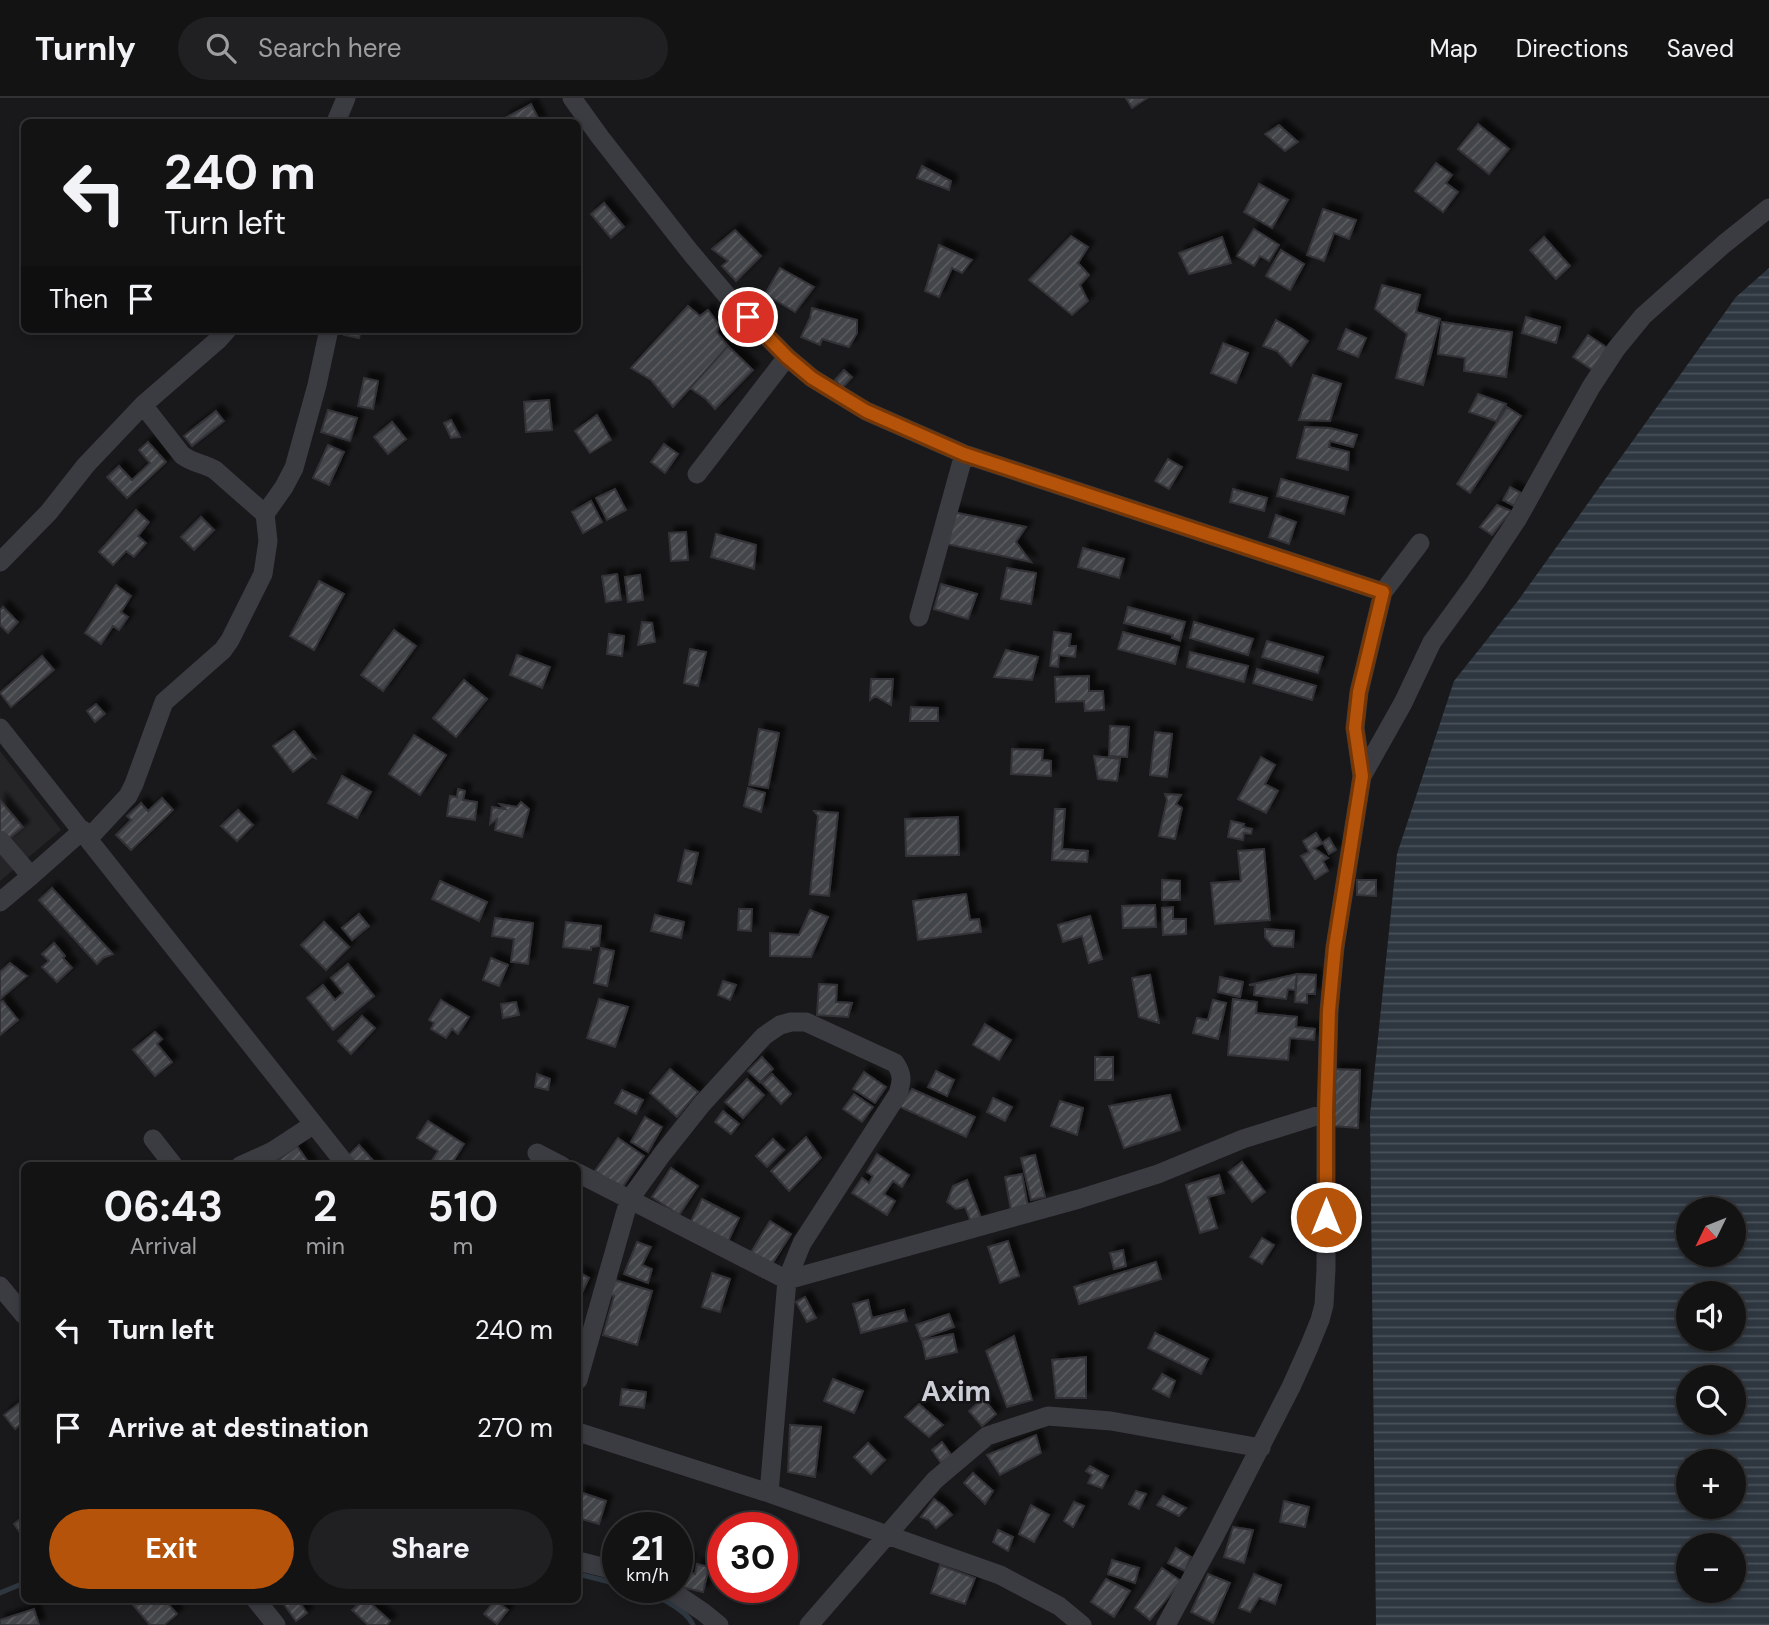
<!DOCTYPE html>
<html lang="en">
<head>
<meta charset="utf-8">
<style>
  body { margin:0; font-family:"DM Sans",sans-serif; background:#202022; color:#f1f3f6; height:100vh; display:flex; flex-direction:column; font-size:26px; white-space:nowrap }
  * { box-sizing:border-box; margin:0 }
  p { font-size:23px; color:#9d9ea0 }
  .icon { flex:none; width:38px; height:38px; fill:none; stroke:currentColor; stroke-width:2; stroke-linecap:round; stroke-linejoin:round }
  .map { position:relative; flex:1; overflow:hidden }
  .panel { position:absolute; left:21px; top:1064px; width:560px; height:441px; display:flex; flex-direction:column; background:#131314; border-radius:10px; box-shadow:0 4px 10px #0003,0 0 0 2px #323234 }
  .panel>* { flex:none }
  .top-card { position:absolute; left:21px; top:21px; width:560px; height:214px; border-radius:10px; box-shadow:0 4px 10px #0003,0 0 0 2px #323234; background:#131314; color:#f1f3f6; overflow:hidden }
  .needle { width:46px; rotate:227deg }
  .controls { position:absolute; left:1676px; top:1099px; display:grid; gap:14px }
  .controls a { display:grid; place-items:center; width:70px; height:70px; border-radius:50%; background:#131314; box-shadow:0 4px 10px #0003,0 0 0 2px #323234; font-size:35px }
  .speed { position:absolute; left:602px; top:1414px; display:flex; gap:14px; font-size:35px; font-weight:700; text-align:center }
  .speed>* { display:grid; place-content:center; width:91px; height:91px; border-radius:50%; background:#131314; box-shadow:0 4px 10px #0003,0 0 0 2px #323234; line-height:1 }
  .speed small { font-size:18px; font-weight:400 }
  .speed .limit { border:10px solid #d22; background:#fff; color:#111 }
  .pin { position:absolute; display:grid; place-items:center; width:60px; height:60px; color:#fff; margin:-30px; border:4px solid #fff; border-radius:50%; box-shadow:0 2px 7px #0007 }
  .me { position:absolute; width:77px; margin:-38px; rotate:0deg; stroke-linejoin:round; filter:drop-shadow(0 0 5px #0008) }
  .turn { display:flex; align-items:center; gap:24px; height:147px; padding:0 28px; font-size:32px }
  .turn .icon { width:91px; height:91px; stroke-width:2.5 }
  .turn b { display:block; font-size:49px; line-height:60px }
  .then { display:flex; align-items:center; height:66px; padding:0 28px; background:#0003; gap:14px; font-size:26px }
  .eta { display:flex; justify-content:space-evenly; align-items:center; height:119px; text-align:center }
  .eta b { font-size:42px; font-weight:700; line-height:49px }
  .action { display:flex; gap:14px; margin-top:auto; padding:14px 28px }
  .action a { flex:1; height:80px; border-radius:42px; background:#b45309; color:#fff; font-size:28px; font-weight:700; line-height:80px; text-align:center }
  .action a+a { background:#202022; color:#f1f3f6 }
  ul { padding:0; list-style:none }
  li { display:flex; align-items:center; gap:21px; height:98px; padding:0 28px }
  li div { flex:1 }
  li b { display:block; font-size:26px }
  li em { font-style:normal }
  header { display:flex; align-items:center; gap:42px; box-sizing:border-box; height:98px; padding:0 35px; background:#131314; border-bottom:2px solid #323234 }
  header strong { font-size:33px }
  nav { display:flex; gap:38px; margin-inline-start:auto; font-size:24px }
  .search { width:490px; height:63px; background:#202022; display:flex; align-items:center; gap:18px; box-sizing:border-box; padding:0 24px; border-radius:38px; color:#9d9ea0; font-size:26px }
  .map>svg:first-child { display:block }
  .built { fill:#252528 }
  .water { fill:url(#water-rules); fill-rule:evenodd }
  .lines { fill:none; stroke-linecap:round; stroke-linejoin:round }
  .stream { stroke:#2e3740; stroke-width:5 }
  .building { fill:url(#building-hatch); stroke:#333337; stroke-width:2; filter:url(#shadow) }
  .minor { stroke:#3b3c42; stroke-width:19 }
  .route-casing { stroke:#753606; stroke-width:18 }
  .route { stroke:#b45309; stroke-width:12 }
  .labels { text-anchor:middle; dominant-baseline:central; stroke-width:5; stroke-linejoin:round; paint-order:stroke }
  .district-label { font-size:28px; font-weight:bold; fill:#ccced7; stroke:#141416 }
</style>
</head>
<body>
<header>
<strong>Turnly</strong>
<div class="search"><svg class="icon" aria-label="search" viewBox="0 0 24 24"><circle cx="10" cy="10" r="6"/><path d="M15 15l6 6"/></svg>Search here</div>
<nav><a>Map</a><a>Directions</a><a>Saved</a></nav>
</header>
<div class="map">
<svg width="1769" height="1527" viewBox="0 0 1769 1527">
  <defs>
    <pattern id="water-rules" width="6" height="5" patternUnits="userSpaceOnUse" patternTransform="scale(1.75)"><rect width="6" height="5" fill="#2e3740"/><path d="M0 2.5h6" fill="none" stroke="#4a515a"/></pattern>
    <pattern id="building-hatch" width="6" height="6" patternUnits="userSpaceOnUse" patternTransform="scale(1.75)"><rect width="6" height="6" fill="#434448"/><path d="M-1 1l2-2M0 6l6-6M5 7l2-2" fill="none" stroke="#5b5c60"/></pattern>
    <filter id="shadow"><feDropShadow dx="6" dy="-6" stdDeviation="2" flood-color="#0009"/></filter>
  </defs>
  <rect width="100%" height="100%" fill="#19191b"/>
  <path class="built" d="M0 653 61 732 0 783Z"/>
  <path class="water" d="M1769 170V1527H1376L1370 1017 1397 756 1454 583 1517 504 1736 199ZM1689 1111H1734V1157H1689ZM1734 1195V1241H1689V1195ZM1689 1279H1734V1325H1689ZM1689 1363H1734V1409H1689ZM1734 1447V1493H1689V1447Z"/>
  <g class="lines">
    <path class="stream" d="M578 1476 618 1486
      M633 1489C650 1494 686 1510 693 1527
      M0 1495 24 1485"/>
  </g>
  <path class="building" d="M1126 0H1147L1132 10Z
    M531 6 540 24H503L505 20Z
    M1478 26 1509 51 1489 76 1458 51Z
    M1279 27 1298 44 1285 53 1265 36Z
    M1436 65 1452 77 1446 85 1458 94 1443 114 1415 93Z
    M922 68 951 83 949 92 917 80Z
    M1259 86 1288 102 1272 130 1244 114Z
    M604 105 624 129 611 140 591 116Z
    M1323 111 1356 122 1349 141 1334 135 1324 163 1307 157Z
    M1254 131 1279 147 1269 163 1260 158 1254 168 1237 158Z
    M735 132 761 158 736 183 722 168 728 163 712 151Z
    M1071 138 1088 149 1078 165 1089 177 1080 187 1088 203 1072 217 1029 182Z
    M1222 139 1231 165 1189 176 1179 155Z
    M1544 139 1570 168 1556 181 1530 152Z
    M939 147 972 162 962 175 952 170 939 199 925 193Z
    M1281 152 1304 166 1290 192 1266 178Z
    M780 170 814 189 795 214 765 196Z
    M1382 187 1420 197 1416 214 1440 221 1423 287 1396 280 1407 236 1375 211Z
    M688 208 700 218 708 212 719 227 717 234 728 248 673 309 651 282 631 270Z
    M812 210 857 222V235L849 249 822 241 820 247 801 239 810 220Z
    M1526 219 1560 229 1556 245 1522 235Z
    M1276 222 1292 231 1308 243 1291 268 1277 253 1263 248Z
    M1442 224 1512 234 1506 279 1464 273 1465 260 1438 256Z
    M345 231H361L359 240 344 237Z
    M1346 231 1366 240 1358 259 1338 251Z
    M1588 237 1609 251 1594 273 1573 259Z
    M1223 245 1248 255 1236 285 1211 275Z
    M728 248 753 272 715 311 706 301 690 290Z
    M844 272 852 279 842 290 835 282Z
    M1313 277 1341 286 1330 323 1299 322Z
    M364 280 378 283 373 311 358 308Z
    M1478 296 1506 306 1496 323 1469 314Z
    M549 302 552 332 526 334 524 304Z
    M1507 309 1521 318 1470 395 1457 386Z
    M328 312 357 320 350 343 321 334Z
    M216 313 224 323 192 348 184 338Z
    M597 317 611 342 590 355 575 333Z
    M451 322 460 339 451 340 444 325Z
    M392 324 406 341 388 356 374 339Z
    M1305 329 1330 330 1357 337 1353 349 1330 343 1329 349 1349 354 1348 372 1297 360Z
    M148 344 166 364 127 400 107 379 119 368 132 382 150 365 139 352Z
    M664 346 678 356 665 375 651 364Z
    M328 347 344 354 329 387 313 380Z
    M1168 361 1182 369 1169 391 1155 383Z
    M1281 381 1348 399 1344 416 1277 398Z
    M1510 389 1521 395 1514 408 1503 402Z
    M615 391 626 412 607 422 596 400Z
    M1233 391 1267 400 1264 413 1230 404Z
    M591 403 602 424 583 435 572 414Z
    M1497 407 1511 413 1492 437 1480 429Z
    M136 412 149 424 138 438 146 445 134 459 126 453 113 467 99 454Z
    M953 414 1026 429 1016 444 1031 464 947 446Z
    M1276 417 1296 424 1289 446 1269 439Z
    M201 419 214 432 194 452 181 439Z
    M686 434 688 462 671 463 669 435Z
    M716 436 756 447 754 471 711 459Z
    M1083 450 1124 461 1119 480 1078 469Z
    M1007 470 1036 475 1031 506 1001 501Z
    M617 476 621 502 606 504 602 478Z
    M640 477 643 502 628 504 625 479Z
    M319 483 344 496 314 552 290 538Z
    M941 486 977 496 968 521 934 511Z
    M116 487 131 498 121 514 128 519 119 532 113 528 101 546 85 535Z
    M3 509 18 524 8 535 0 527V512Z
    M1128 509 1185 524 1180 543 1172 540 1173 537 1124 525Z
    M642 524 652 525 655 544 638 547Z
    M1194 524 1253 541 1248 557 1190 540Z
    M394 532 416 548 383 593 361 577Z
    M1054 534 1071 536 1069 548H1076L1075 559 1059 557 1058 569 1050 568Z
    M1123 534 1179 549 1175 566 1118 551Z
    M609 536 624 538 622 558 607 556Z
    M1267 543 1323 559 1318 575 1262 559Z
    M690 551 706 554 698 588 684 585Z
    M1006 552 1038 559 1032 582 994 579Z
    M1190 554 1248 568 1244 584 1187 569Z
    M517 557 550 569 542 590 510 577Z
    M42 558 54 572 11 609 0 595Z
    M1257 571 1316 588 1312 602 1253 585Z
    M1089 578V593H1103L1104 612 1085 613 1084 603 1056 604 1055 579Z
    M871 581H893L891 607 875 598 870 602Z
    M464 582 487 601 456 639 433 620Z
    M96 606 105 616 95 624 87 613Z
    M911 609 938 610V623H910Z
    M1110 628 1129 629 1127 659 1109 658Z
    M759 631 779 635 768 690 749 687Z
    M294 633 315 660 312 659 293 674 273 648Z
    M1155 634 1172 636 1167 679 1150 677Z
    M414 637 446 657 420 697 389 676Z
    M1012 651 1043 652 1042 662 1051 663V678L1011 676Z
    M1094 658 1120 661 1117 683 1098 681Z
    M1261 659 1275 667 1265 686 1278 693 1266 715 1238 701Z
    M342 678 371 694 357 720 328 705Z
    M748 690 765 695 761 714 744 708Z
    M458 691 465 693 463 702 477 704 475 722 447 718 450 698 457 699Z
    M1165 696 1181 697 1176 706 1182 710 1175 741 1159 738 1167 702Z
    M162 700 173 712 131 752 116 737 131 722 127 718 141 705 148 713Z
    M0 702 23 729 7 742 0 734Z
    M521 704 529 711 522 739 495 732 497 721 490 726 492 709 505 711 500 706 517 709Z
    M1055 711H1065L1062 751 1088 753 1087 764 1052 762Z
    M238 712 253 727 237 743 221 728Z
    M814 713 838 715 829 798 810 796 818 718Z
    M958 719 959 757 906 758 905 721Z
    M1231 723 1244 726 1243 729 1252 731 1251 736 1244 735 1243 742 1228 739Z
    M1316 735 1322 745 1329 740 1336 752 1329 756 1323 745 1314 750 1328 760 1323 763 1328 773 1315 781 1301 758 1309 754 1303 743Z
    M1264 751 1270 822 1215 826 1211 785 1241 783 1238 753Z
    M685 752 698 755 691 786 678 783Z
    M1162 782 1180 783V802H1162Z
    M1357 782H1376V798L1357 797Z
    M440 783 487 804 479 823 432 801Z
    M52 790 113 856 103 860 97 866 39 802Z
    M966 796 970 822 979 821 981 834 918 842 913 803Z
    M1155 807 1156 829 1123 830 1122 808Z
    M1173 809V821H1186V836L1163 837 1162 810Z
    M739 811H752L751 833 738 832Z
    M810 812 828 819 811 859 770 858V835L799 837Z
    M359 816 369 828 352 842 342 830Z
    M655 817 684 824 681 840 651 833Z
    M1090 818 1102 861 1089 865 1082 838 1063 844 1058 827Z
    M495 820 533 825 528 866 511 864 514 841 492 838Z
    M324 824 349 849 326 872 301 847Z
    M566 824 601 828 599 848 591 849V852L563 849Z
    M1265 831 1294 833 1293 849 1273 848 1265 839Z
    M54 845 65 858 63 860 72 870 57 884 42 869 49 863 42 856Z
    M601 850 614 853 607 888 594 885Z
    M491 860 508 867 499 888 483 882Z
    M10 865 27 878 0 901V874Z
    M348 866 374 898 333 932 307 900 323 887 335 902 343 895 331 880Z
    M1297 876 1316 877 1315 896H1307V905L1295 904Z
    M1297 876 1295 892 1288 891 1286 901 1254 897 1255 887H1249Z
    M1150 877 1159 925 1139 919 1132 880Z
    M1220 879 1243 884 1240 899 1218 894Z
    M723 883 736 887 730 902 718 897Z
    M819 886 837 887 836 904 852 905 848 919 817 917Z
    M599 901 628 909 615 949 587 940Z
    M1233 901 1257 904 1256 915 1297 919 1296 929 1315 931 1314 942 1290 940 1288 962 1228 957Z
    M441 902 469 919 458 936 452 931 446 940 431 931 434 925 429 922Z
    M1213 902 1226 905 1218 941 1193 935 1197 920 1208 922Z
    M3 903 18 922 0 937V904Z
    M516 904 519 917 503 920 501 906Z
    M362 918 375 930 351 956 338 943Z
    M985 926 1011 942 999 962 973 947Z
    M155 934 162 941 157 946 172 964 155 978 133 952Z
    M762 959 773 971 760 984 748 973Z
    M1095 959H1113V982H1095Z
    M670 971 698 994 677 1019 650 995Z
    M1334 971 1360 972 1358 1030 1333 1028Z
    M936 973 954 982 947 998 928 989Z
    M864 974 886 989 875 1005 853 991Z
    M537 976 550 981 548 992 535 989Z
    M772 976 791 996 781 1006 762 985Z
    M747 981 764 997 743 1020 725 1004Z
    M912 991 975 1019 966 1039 898 1008Z
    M622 992 643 1002 636 1016 615 1005Z
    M854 996 873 1009 862 1024 843 1011Z
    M1170 997 1180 1032 1124 1050 1109 1008Z
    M993 1000 1012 1009 1005 1023 987 1014Z
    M1060 1003 1083 1010 1077 1037 1051 1028Z
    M723 1013 739 1026 731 1036 715 1024Z
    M645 1019 662 1029 648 1054 631 1044Z
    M428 1023 464 1046 450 1068H437L431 1064 438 1053 417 1040Z
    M806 1039 821 1060 789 1093 771 1073Z
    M618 1040 644 1058 621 1091 595 1073Z
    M773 1041 784 1052 767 1069 756 1058Z
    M359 1047 378 1068H356L348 1058Z
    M297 1048 311 1068H271Z
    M877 1056 909 1077 902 1089 893 1083 884 1096 895 1103 887 1117 852 1095 862 1080 869 1085 873 1078 867 1074Z
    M1035 1057 1045 1099 1031 1102 1021 1060Z
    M1242 1064 1265 1094 1252 1104 1229 1074Z
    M671 1070 698 1088 679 1117 652 1099Z
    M1022 1076 1028 1109 1011 1112 1005 1079Z
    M1219 1077 1224 1095 1208 1099 1217 1130 1200 1135 1186 1087Z
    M967 1082 981 1120 971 1124 965 1109 956 1111 947 1104 953 1088Z
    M702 1101 739 1120 726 1148 688 1129Z
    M770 1123 791 1136 770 1169 750 1156Z
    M1262 1140 1274 1147 1262 1166 1250 1159Z
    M1008 1143 1019 1178 1000 1185 988 1149Z
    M637 1144 651 1149 642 1167 652 1171 648 1185 624 1176Z
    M1123 1152 1126 1168 1114 1171 1110 1155Z
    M1156 1164 1161 1181 1079 1206 1074 1189Z
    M578 1174 589 1180 578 1203Z
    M712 1175 730 1181 720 1214 702 1209Z
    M615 1182 652 1193 637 1247 603 1237 614 1198 610 1197Z
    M805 1199 816 1220 807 1224 796 1204Z
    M868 1202 872 1220 904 1212 907 1223 861 1235 853 1206Z
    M949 1216 954 1229 921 1241 916 1227Z
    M1155 1235 1208 1261 1201 1276 1148 1250Z
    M953 1236 957 1254 926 1261 922 1242Z
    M1014 1238 1032 1302 1007 1309 986 1253Z
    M1086 1259V1300H1056L1052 1262Z
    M1162 1276 1175 1283 1169 1299 1153 1291Z
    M833 1281 863 1293 854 1315 824 1303Z
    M622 1291 646 1294 644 1310 620 1307Z
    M983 1300 996 1316 982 1328 969 1313Z
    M22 1303 24 1306V1323L15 1331 4 1317Z
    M919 1306 943 1327 929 1339 905 1319Z
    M790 1327 821 1329 815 1379 788 1374Z
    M1036 1337 1041 1355 1000 1377 987 1357Z
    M942 1344 952 1358 941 1365 932 1352Z
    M868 1345 885 1362 871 1376 854 1359Z
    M1090 1368 1108 1378 1102 1390 1088 1385 1092 1377 1086 1373Z
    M973 1375 993 1393 985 1406 964 1385Z
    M1136 1393 1146 1396 1139 1411 1129 1406Z
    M580 1394 606 1403 599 1426 578 1420V1401Z
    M1163 1398 1186 1410 1179 1418 1157 1407Z
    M934 1401 945 1409 952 1417 936 1430 929 1422 921 1419Z
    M1284 1403 1309 1409 1305 1429 1280 1424Z
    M1074 1404 1084 1408 1073 1429 1064 1423Z
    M1031 1407 1049 1417 1034 1444 1019 1436Z
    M24 1418V1440L14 1426Z
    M1233 1429 1253 1432 1244 1465 1224 1459Z
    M998 1432 1013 1439 1008 1453 993 1444Z
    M1176 1450 1191 1459 1185 1473 1168 1465Z
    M680 1458 690 1461 687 1474 695 1476 697 1466 709 1469 703 1494 677 1488V1471Z
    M1112 1462 1139 1470 1135 1485 1108 1476Z
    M940 1467 975 1480 965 1506 931 1495Z
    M1162 1470 1181 1483 1150 1522 1135 1510Z
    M1208 1476 1230 1485 1213 1525 1191 1514Z
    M1254 1476 1281 1487 1275 1506 1259 1500 1250 1514 1239 1510Z
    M1106 1481 1130 1493 1114 1519 1091 1504Z
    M129 1502H165L177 1516 164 1527H150Z
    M281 1502H298L307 1515 296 1523Z
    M363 1502H367L390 1523 387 1527H368L352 1512Z
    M495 1502 508 1512 497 1526 484 1516Z
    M34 1511 39 1527H0V1522Z"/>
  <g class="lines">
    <path class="minor" d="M572 0 600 39 691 155 729 200 787 259 812 280 866 313 964 356 1383 494
      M336 24 346 0
      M143 307 182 357C192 365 205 366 215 372L265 416
      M697 376 787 259
      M0 464 49 414 86 367 143 307 219 241 228 231
      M919 519 964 356
      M0 630 347 1068
      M1362 678 1403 605 1432 544 1475 485 1518 420 1591 289 1616 251 1643 218 1724 146 1769 110
      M89 740 128 698 134 686 164 604 223 552 230 542 263 476 268 443 265 416 284 389 294 370 317 287 329 231
      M0 742 31 778
      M0 804 31 778 83 732
      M153 1041 174 1068
      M537 1055 562 1068
      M240 1068 273 1053 314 1026
      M578 1075 787 1182 1079 1101 1158 1076 1243 1041 1326 1015
      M0 1188 24 1217
      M578 1282 629 1102 663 1055 702 1006 764 938 780 927 791 924H806L895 965C903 976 902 983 898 996L802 1145 787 1182 769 1395
      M578 1334 769 1395 1000 1477 1059 1508 1082 1527
      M578 1463 618 1473
      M666 1489 703 1514 719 1527
      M256 1502 276 1527
      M809 1527 935 1382 987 1338 1048 1318 1111 1323 1261 1350
      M1166 1527 1212 1443 1291 1289 1309 1249 1320 1222 1324 1207 1326 1171V1015L1329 913 1335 849 1362 678 1355 630 1359 594 1383 494 1420 445"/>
  </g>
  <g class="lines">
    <defs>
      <path id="route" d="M748 219 787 259 812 280 866 313 964 356 1383 494 1359 594 1355 630 1362 678 1335 849 1329 913 1326 1014V1119"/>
    </defs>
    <use href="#route" class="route-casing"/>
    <use href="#route" class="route"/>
  </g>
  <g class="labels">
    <g class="district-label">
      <text x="956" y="1293">Axim</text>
    </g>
  </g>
</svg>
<div class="controls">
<a><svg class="needle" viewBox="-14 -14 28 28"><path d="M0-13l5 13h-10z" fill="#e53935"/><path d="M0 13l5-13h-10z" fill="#9d9ea0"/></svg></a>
<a><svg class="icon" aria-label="sound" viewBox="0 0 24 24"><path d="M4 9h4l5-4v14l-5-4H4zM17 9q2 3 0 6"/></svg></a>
<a><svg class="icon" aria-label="search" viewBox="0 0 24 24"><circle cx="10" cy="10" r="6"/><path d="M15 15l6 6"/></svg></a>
<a>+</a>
<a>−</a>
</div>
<div class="speed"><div>21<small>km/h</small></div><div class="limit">30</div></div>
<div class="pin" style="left:748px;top:219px;background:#d93025"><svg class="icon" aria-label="arrive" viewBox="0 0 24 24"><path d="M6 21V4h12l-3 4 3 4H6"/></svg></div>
<svg class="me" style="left:1326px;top:1119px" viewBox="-20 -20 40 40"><circle r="17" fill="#b45309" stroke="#fff" stroke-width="3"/><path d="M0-11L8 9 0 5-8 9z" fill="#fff"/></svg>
<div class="top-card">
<div class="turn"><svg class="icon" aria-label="left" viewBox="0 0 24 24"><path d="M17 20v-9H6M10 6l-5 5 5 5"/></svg><div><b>240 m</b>Turn left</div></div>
<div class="then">Then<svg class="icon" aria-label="arrive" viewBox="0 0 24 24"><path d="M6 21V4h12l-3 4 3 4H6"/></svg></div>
</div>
<section class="panel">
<div class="eta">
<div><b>06:43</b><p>Arrival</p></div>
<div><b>2</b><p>min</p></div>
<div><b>510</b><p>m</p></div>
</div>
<ul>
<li><svg class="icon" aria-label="left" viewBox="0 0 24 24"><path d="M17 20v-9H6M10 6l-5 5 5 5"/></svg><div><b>Turn left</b></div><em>240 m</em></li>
<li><svg class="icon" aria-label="arrive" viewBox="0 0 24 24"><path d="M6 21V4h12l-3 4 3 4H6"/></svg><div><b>Arrive at destination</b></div><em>270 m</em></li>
</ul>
<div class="action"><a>Exit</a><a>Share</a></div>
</section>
</div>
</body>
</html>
